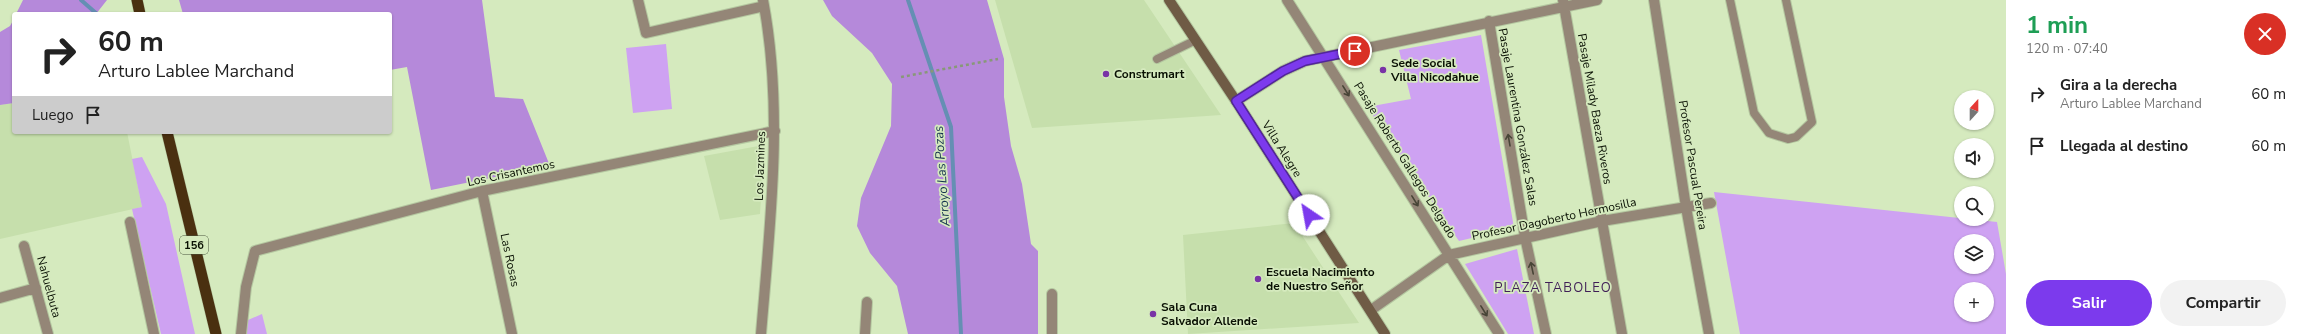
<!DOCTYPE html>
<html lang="es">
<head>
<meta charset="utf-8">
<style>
  body { margin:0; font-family:"Nunito Sans",sans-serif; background:#f2f2f2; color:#222; height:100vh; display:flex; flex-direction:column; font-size:15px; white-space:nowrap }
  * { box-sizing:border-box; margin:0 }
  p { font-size:13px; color:#767676 }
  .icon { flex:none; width:22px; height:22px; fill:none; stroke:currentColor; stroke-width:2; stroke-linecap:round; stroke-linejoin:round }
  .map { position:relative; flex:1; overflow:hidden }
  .panel { display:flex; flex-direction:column; background:#fff; width:300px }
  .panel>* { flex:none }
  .guide { position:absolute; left:12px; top:12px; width:380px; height:122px; border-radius:4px; box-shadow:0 1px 3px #0004; background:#fff; color:#222; overflow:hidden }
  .needle { width:26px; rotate:21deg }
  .fabs { position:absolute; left:1954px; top:90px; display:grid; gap:8px }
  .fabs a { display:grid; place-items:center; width:40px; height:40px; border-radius:50%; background:#fff; box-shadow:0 1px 3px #0004; font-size:20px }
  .pin { position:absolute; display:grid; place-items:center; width:34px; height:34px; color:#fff; margin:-17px; border:2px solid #fff; border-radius:50%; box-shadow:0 1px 4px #0007 }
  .me { position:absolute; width:44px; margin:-22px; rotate:327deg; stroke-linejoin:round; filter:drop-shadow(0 0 3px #0008) }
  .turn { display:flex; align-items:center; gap:14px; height:84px; padding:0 20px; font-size:18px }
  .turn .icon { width:52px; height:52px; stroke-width:2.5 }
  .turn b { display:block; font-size:28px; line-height:34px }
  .then { display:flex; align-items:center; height:38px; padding:0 20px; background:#0003; gap:8px; font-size:15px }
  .round { display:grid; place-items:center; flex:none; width:42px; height:42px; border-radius:21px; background:#f2f2f2 }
  .headline { display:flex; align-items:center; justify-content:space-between; height:68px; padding:0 20px }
  h1 { font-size:24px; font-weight:700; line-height:30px; color:#1e9e55 }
  .primary-button { display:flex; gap:8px; margin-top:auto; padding:8px 20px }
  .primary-button a { flex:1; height:46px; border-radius:24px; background:#7c3aed; color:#fff; font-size:16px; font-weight:700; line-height:46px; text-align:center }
  .primary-button a+a { background:#f2f2f2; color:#222 }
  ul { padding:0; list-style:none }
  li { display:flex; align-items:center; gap:12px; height:52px; padding:0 20px }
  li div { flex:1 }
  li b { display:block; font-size:15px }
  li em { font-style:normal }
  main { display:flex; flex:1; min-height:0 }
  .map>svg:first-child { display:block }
  .built { fill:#c6dfac }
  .green { fill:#cea2f2; fill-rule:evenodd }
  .forest { fill:#b589da }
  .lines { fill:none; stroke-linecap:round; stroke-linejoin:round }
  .stream { stroke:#658fb3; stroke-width:4 }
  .service-casing { stroke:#b4c7a0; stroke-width:10 }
  .minor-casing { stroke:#b4c7a0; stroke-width:12 }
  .secondary-casing { stroke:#b4c7a0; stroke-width:12 }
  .trunk-casing { stroke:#b4c7a0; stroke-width:12 }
  .path { stroke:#889878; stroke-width:2.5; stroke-dasharray:3 3; stroke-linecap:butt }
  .service { stroke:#948677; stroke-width:8 }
  .minor { stroke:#948677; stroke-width:10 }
  .secondary { stroke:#6f5b45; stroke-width:10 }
  .trunk { stroke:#4a3010; stroke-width:11 }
  .oneway { stroke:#484537 }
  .route-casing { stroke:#51269a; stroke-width:10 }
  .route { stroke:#7c3aed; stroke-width:7 }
  .poi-dot { fill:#7933a6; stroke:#d5eabe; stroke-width:1.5 }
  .labels { text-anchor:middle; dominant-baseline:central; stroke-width:3.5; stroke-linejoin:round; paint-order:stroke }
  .shield { fill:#d5eabe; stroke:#46513b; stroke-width:1 }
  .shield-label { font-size:11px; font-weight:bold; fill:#091003 }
  .poi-label { font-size:12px; font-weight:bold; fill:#091003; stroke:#d5eabe; text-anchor:start }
  .street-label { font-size:12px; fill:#091003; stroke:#d5eabe }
  .water-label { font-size:13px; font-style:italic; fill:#16344f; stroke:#d5eabe }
  .neighbourhood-label { font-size:13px; letter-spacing:1px; fill:#3f1e56; stroke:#d5eabe }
</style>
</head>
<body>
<main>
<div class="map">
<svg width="2006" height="334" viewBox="0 0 2006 334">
  <rect width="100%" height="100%" fill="#d5eabe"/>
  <path class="built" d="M995 0H1144L1221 115 1032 128Z
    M14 103V132H127L142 207 0 239V105Z
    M764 145 760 214 720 220 704 156Z
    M1294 223 1359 323 1188 334 1183 235Z"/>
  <path class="green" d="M1481 35 1514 228 1459 241 1367 107 1411 99 1399 50Z
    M666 44 672 109 633 113 626 48Z
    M142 157 166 204 195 334H161L132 209 142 207 132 159Z
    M1714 192 1997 222 2006 274V334H1740ZM1961 241H1987V267H1961ZM1961 289H1987V315H1961Z
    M1517 249 1534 334H1508L1465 264Z
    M262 314 267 334H246L248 320Z"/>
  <path class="forest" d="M23 0H107L96 14H16Z
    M179 0H482L495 97 523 99 550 166 431 190 407 67 390 70V14H183Z
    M823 0H987L1004 59V97L1011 146 1022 184 1031 244 1038 251V334H908L897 286 870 253 857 226 861 198 891 126 892 84 872 53 832 16Z
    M14 19V103L0 105V32L10 26Z"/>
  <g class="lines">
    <path class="stream" d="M81 0 97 14
      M908 0 951 127 961 334"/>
    <defs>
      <path id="service" d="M1730 0 1754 113 1769 133 1788 139 1796 137 1812 122 1786 0
        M1157 59 1196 40"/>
      <path id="minor" d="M638 0 646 33 764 6
        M1287 0 1499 334
        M1563 0 1622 334
        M1654 0 1686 207 1709 334
        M1489 21 1525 237 1546 334
        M1236 101 1283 71 1305 61 1597 0
        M482 191 512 334
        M130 222 154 334
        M24 246 48 334
        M0 298 36 288
        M1371 310 1449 255 1602 221 1711 203
        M241 334 246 287 255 251 482 191 775 131
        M761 334C770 224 784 110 763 0
        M865 334 867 302
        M1052 334V294"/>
      <path id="secondary" d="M1169 0 1236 101 1385 334"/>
      <path id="trunk" d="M137 0 140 14
        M167 132 216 334"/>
    </defs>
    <use href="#service" class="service-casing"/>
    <use href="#minor" class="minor-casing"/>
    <use href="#secondary" class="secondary-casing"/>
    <use href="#trunk" class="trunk-casing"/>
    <path class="path" d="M901 77 998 59"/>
    <use href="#service" class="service"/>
    <use href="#minor" class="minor"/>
    <use href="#secondary" class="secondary"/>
    <use href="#trunk" class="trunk"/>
  </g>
  <defs><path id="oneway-shaft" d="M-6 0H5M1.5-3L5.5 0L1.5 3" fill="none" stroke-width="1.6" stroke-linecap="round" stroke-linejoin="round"/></defs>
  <g class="oneway">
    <use href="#oneway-shaft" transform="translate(1346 91) rotate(58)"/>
    <use href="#oneway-shaft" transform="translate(1509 140) rotate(-100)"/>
    <use href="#oneway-shaft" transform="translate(1415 201) rotate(58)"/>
    <use href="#oneway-shaft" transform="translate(1532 268) rotate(-102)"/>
    <use href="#oneway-shaft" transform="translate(1484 311) rotate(58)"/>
  </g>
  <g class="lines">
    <defs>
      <path id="route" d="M1309 215 1236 101 1283 71 1305 61 1355 51"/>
    </defs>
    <use href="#route" class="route-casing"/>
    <use href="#route" class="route"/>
  </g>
  <g class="poi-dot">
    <circle cx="1383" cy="70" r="4"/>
    <circle cx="1106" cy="74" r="4"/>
    <circle cx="1258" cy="279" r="4"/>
    <circle cx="1153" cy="314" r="4"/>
  </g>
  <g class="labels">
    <rect class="shield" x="180" y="236" width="28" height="18" rx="3"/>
    <g class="shield-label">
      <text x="194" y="245">156</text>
    </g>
    <g class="poi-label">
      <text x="1391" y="63">Sede Social<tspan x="1391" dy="14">Villa Nicodahue</tspan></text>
      <text x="1114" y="74">Construmart</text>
      <text x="1266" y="272">Escuela Nacimiento<tspan x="1266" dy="14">de Nuestro Señor</tspan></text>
      <text x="1161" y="307">Sala Cuna<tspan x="1161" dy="14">Salvador Allende</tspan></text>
    </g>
    <g class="street-label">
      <text transform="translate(1595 109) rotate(80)">Pasaje Milady Baeza Riveros</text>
      <text transform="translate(1518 117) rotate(80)">Pasaje Laurentina González Salas</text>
      <text transform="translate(1282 149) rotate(58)">Villa Alegre</text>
      <text transform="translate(1405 160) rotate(58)">Pasaje Roberto Gallegos Delgado</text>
      <text transform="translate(1693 165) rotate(81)">Profesor Pascual Pereira</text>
      <text transform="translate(760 166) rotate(-88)">Los Jazmines</text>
      <text transform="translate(511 173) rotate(-12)">Los Crisantemos</text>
      <text transform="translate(1554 219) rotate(-12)">Profesor Dagoberto Hermosilla</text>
      <text transform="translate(510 260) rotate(78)">Las Rosas</text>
      <text transform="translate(49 287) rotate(75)">Nahuelbuta</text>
    </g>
    <g class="water-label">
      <text transform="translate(942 176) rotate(-94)">Arroyo Las Pozas</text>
    </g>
    <g class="neighbourhood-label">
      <text x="1553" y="288">PLAZA TABOLEO</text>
    </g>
  </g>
</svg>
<div class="fabs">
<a><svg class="needle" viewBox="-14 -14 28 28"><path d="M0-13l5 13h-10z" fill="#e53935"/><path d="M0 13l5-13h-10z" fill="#767676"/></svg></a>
<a><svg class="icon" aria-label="sound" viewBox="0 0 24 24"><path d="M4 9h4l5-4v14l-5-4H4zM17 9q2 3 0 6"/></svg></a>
<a><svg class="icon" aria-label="search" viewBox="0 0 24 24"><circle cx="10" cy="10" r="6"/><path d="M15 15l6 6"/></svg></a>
<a><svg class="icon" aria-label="layers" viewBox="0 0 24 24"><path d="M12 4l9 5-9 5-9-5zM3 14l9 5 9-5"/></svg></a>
<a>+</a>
</div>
<div class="pin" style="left:1355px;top:51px;background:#d93025"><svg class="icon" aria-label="arrive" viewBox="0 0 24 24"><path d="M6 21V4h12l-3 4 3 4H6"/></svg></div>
<svg class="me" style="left:1309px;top:215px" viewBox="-20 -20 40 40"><circle r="19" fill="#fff"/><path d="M0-13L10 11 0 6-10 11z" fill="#7c3aed"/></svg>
<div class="guide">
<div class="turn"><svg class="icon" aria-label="right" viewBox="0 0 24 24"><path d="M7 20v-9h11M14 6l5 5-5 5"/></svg><div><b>60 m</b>Arturo Lablee Marchand</div></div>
<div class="then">Luego<svg class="icon" aria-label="arrive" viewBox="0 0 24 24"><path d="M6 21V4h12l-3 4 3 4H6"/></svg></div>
</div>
</div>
<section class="panel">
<div class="headline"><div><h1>1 min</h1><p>120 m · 07:40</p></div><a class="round" style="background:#d93025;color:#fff"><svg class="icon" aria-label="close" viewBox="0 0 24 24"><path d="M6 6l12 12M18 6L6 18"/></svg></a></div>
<ul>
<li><svg class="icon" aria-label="right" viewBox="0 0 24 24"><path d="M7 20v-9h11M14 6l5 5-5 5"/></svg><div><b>Gira a la derecha</b><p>Arturo Lablee Marchand</p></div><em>60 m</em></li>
<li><svg class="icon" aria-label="arrive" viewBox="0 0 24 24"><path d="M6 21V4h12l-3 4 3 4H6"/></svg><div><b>Llegada al destino</b></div><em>60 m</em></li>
</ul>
<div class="primary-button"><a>Salir</a><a>Compartir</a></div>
</section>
</main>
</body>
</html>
